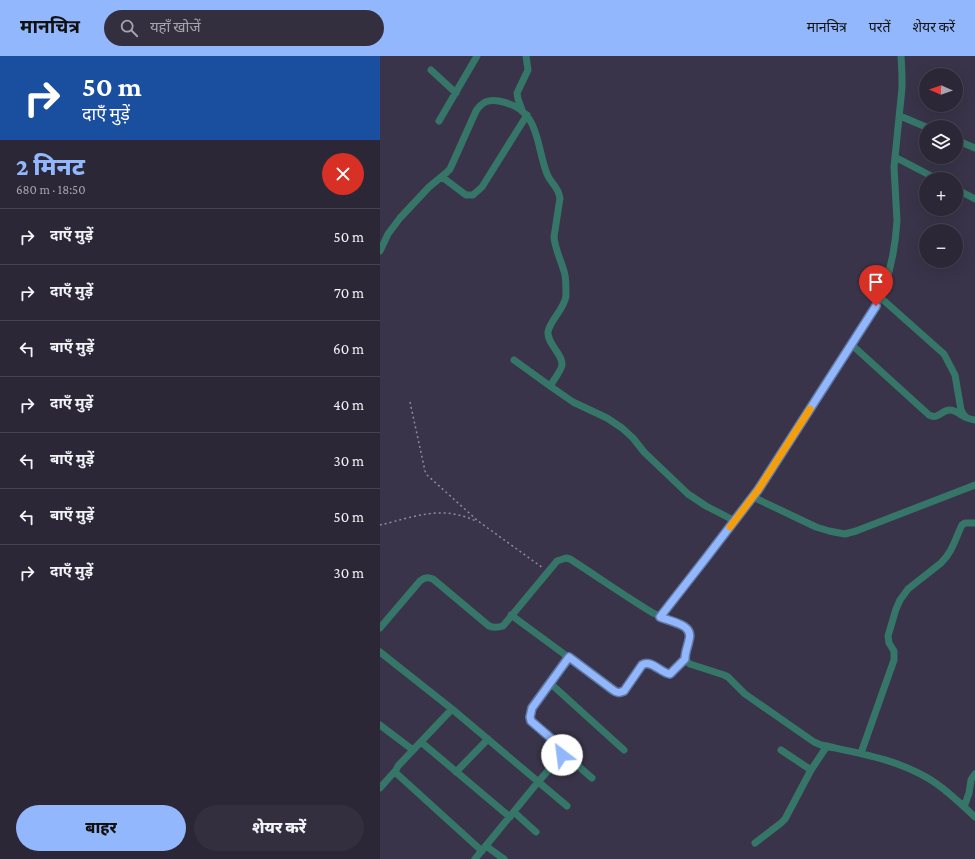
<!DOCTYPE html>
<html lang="hi">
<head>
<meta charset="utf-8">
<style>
  body { margin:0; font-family:"Crimson Pro","Noto Sans Devanagari",serif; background:#332f3f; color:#f1f3f6; height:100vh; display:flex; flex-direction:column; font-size:15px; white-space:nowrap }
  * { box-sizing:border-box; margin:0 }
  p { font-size:13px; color:#a6a5ad }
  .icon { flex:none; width:22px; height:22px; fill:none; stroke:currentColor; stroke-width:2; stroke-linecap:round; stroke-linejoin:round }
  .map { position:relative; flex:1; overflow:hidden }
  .details { display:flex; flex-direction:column; background:#2b2737; width:380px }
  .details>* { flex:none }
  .banner { background:#1a4fa0; color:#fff; overflow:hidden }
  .needle { width:26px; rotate:272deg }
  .fabs { position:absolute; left:539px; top:12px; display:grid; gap:8px }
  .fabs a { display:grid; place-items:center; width:44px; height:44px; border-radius:50%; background:#2b2737; box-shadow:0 4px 16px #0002,0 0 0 1px #474452; font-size:20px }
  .pin { position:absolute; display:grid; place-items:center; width:34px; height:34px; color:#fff; margin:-41px -17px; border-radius:50% 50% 50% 0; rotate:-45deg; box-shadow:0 0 4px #0007 }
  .pin .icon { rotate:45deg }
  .me { position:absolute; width:44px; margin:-22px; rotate:330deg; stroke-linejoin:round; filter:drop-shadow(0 0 3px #0008) }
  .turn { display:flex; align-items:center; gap:14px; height:84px; padding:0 16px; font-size:18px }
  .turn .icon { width:52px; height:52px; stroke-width:2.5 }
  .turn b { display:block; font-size:28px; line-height:34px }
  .round { display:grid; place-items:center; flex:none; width:42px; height:42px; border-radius:21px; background:#332f3f }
  .summary { display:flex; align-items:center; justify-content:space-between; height:68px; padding:0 16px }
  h1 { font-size:24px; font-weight:800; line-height:30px; color:#92b7fd }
  .action { display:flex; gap:8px; margin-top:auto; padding:8px 16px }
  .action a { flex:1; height:46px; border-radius:24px; background:#92b7fd; color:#111; font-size:16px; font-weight:800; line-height:46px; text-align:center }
  .action a+a { background:#332f3f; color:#f1f3f6 }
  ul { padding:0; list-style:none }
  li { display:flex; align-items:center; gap:12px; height:56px; padding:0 16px; border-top:1px solid #474452 }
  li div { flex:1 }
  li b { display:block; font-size:15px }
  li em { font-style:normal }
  header { display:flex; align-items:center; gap:24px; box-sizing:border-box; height:56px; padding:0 20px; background:#92b7fd; color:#111 }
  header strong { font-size:19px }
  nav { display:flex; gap:22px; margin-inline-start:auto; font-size:14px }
  .search { width:280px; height:36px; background:#332f3f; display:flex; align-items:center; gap:10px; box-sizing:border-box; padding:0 14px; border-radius:22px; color:#a6a5ad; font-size:15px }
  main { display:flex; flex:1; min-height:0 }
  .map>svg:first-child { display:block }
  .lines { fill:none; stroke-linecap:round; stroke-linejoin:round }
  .path { stroke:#8f8b9c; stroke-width:1.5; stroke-dasharray:2 3; stroke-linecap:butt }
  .minor { stroke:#367669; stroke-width:7 }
  .route-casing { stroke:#5f77a4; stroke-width:10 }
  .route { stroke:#92b7fd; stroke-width:7 }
  .slow { stroke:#f59e0b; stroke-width:7 }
</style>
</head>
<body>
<header>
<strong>मानचित्र</strong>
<div class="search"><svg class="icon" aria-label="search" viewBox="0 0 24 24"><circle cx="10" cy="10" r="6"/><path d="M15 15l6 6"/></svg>यहाँ खोजें</div>
<nav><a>मानचित्र</a><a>परतें</a><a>शेयर करें</a></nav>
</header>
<main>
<section class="details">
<div class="banner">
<div class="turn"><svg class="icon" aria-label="right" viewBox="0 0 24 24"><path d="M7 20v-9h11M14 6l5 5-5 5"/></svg><div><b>50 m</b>दाएँ मुड़ें</div></div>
</div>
<div class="summary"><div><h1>2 मिनट</h1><p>680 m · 18:50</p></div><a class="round" style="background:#d93025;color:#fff"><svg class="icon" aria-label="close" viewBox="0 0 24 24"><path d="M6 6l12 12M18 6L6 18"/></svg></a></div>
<ul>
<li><svg class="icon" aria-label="right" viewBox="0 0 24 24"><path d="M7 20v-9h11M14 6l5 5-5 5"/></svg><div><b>दाएँ मुड़ें</b></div><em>50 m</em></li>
<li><svg class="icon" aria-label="right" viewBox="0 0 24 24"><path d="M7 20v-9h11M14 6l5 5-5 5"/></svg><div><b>दाएँ मुड़ें</b></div><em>70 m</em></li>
<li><svg class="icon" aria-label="left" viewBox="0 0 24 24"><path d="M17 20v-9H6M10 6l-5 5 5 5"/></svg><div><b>बाएँ मुड़ें</b></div><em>60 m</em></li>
<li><svg class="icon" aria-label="right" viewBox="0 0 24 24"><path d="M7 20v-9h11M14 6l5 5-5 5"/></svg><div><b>दाएँ मुड़ें</b></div><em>40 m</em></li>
<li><svg class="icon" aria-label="left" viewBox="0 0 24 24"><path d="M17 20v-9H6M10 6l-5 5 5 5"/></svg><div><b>बाएँ मुड़ें</b></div><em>30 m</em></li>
<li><svg class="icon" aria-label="left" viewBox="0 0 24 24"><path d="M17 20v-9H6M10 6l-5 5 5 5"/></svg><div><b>बाएँ मुड़ें</b></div><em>50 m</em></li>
<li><svg class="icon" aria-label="right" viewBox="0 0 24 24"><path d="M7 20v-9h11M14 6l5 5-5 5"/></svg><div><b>दाएँ मुड़ें</b></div><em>30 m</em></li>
</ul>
<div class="action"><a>बाहर</a><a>शेयर करें</a></div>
</section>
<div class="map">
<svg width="595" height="803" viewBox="0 0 595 803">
  <rect width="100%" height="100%" fill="#393449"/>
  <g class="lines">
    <path class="path" d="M30 346 45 415 47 419 98 465 163 512
      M0 469C18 465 44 456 62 457 74 457 85 460 96 465"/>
    <path class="minor" d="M51 14 76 37
      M142 54 138 43 137 37 148 14 146 0
      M520 60 546 71
      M59 65 97 0
      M576 84 595 92
      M515 101 557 123
      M62 121 86 139H93L102 131 147 59
      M576 133 595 143
      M0 195 8 178 20 162 49 131 66 117 70 113 96 55C102 46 108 43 119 45 161 53 155 87 167 118 171 128 178 130 180 142L174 181C175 194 182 206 185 219 186 225 186 234 186 240 184 254 170 264 168 276 167 288 183 298 182 309 181 315 173 325 170 330
      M501 242 564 298 575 319 581 354C584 361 587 363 595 364
      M472 289 549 359C559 364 561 354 570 354 575 354 581 359 585 361
      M134 304 170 330 193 346 227 362 242 372 253 382 264 396 308 438 326 450 355 465
      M373 441 436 471 449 475 465 478 476 475 595 429
      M131 559 237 637H240L244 635 262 609C271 603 281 617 290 618L305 603
      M280 561 327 502 378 434 491 258C508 231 515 196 517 165L514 111 522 32V19L521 0
      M0 572 40 525C45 521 48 521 53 523L109 570C114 572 117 572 123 570L177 505 186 502 190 503C218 521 245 540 273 557 278 559 282 562 287 564 293 567 302 568 307 572 318 582 296 599 310 608L344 619 348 621 365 638 434 686 441 689C478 697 517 703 551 724 567 734 581 748 595 761
      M0 596 72 653 187 750
      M170 627 244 694
      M72 653 18 710 16 714V717L102 795
      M0 669 33 694
      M41 686 130 761
      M401 694 431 714
      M182 696 212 722
      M481 697 514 604V595L509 587 508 580 516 553 520 544 528 533 561 507C573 495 575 483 582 469L585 467H595
      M76 716 108 683
      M0 732 16 714
      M584 751 589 737 591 724 595 718
      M134 756 156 776
      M375 787 401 767 405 763 431 714 447 690
      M106 790 124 803
      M95 803 158 726 182 699V696L180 690 151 665 150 661 152 652 189 601"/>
  </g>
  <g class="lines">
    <defs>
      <path id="route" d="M182 699V696L180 690 151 665 150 661 152 652 189 601 233 634C237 637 239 637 244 635L262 609C271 603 281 617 290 618L305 603C305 596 308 590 309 584 314 568 291 566 280 561L326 502 378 434 496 250"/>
    </defs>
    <use href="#route" class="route-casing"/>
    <use href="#route" class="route"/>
    <path class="slow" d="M350 471 378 434 430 353"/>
  </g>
</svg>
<div class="fabs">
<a><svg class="needle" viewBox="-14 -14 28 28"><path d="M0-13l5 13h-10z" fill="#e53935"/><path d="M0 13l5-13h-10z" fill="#a6a5ad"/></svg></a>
<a><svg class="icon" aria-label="layers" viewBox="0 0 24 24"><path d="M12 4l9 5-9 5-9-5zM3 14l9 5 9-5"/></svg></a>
<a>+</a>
<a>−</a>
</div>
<div class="pin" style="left:496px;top:250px;background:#d93025"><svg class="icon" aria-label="arrive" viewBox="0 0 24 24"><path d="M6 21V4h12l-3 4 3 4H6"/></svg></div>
<svg class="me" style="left:182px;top:699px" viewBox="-20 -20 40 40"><circle r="19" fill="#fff"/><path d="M0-13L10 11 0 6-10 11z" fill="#92b7fd"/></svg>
</div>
</main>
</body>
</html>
